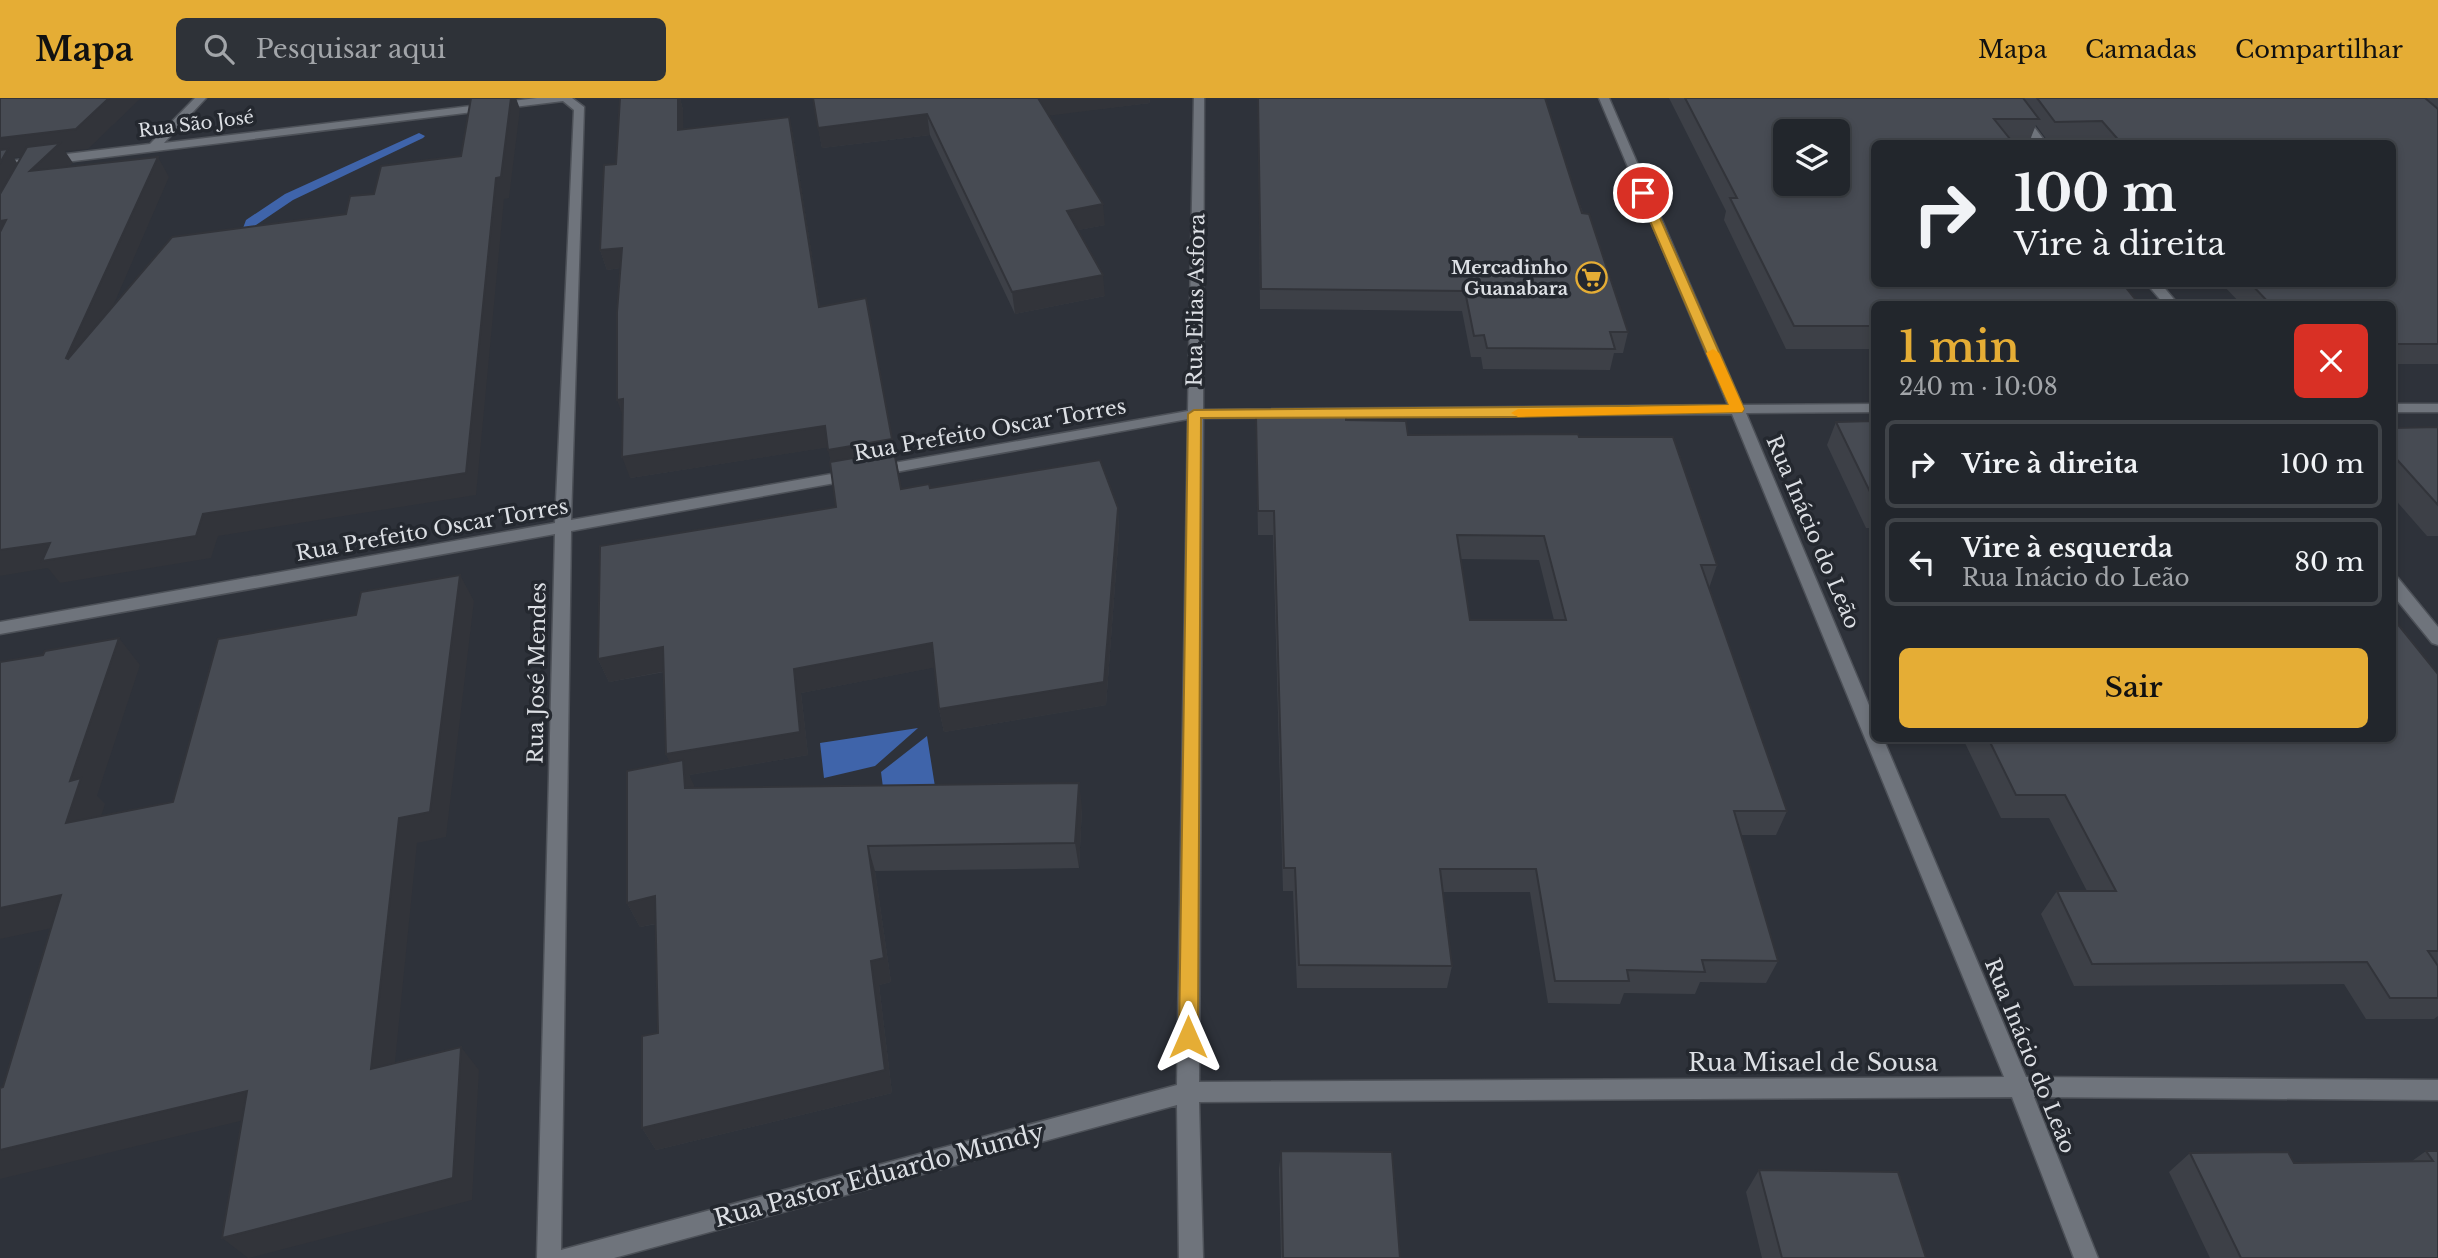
<!DOCTYPE html>
<html lang="pt">
<head>
<meta charset="utf-8">
<style>
  body { margin:0; font-family:"Libre Baskerville",serif; background:#2e3238; color:#f1f3f6; height:100vh; display:flex; flex-direction:column; font-size:26px; white-space:nowrap }
  * { box-sizing:border-box; margin:0 }
  p { font-size:23px; color:#a2a5a9 }
  .icon { flex:none; width:38px; height:38px; fill:none; stroke:currentColor; stroke-width:2; stroke-linecap:round; stroke-linejoin:round }
  .map { position:relative; flex:1; overflow:hidden }
  .details { position:absolute; left:1871px; top:203px; width:525px; height:441px; display:flex; flex-direction:column; background:#22262c; border-radius:10px; box-shadow:0 4px 10px #0003,0 0 0 2px #3f4348 }
  .details>* { flex:none }
  .guide { position:absolute; left:1871px; top:42px; width:525px; height:147px; border-radius:10px; box-shadow:0 4px 10px #0003,0 0 0 2px #3f4348; background:#22262c; color:#f1f3f6; overflow:hidden }
  .tools { position:absolute; left:1773px; top:21px; display:grid; gap:14px }
  .tools a { display:grid; place-items:center; width:77px; height:77px; border-radius:10px; background:#22262c; box-shadow:0 4px 10px #0003,0 0 0 2px #3f4348; font-size:35px }
  .pin { position:absolute; display:grid; place-items:center; width:60px; height:60px; color:#fff; margin:-30px; border:4px solid #fff; border-radius:50%; box-shadow:0 2px 7px #0007 }
  .me { position:absolute; width:77px; margin:-38px; rotate:0deg; stroke-linejoin:round; filter:drop-shadow(0 0 5px #0008) }
  .turn { display:flex; align-items:center; gap:24px; height:147px; padding:0 28px; font-size:32px }
  .turn .icon { width:91px; height:91px; stroke-width:2.5 }
  .turn b { display:block; font-size:49px; line-height:60px }
  .round { display:grid; place-items:center; flex:none; width:74px; height:74px; border-radius:10px; background:#2e3238 }
  .overview { display:flex; align-items:center; justify-content:space-between; height:119px; padding:0 28px }
  h1 { font-size:42px; font-weight:600; line-height:52px; color:#e5ad35 }
  .cta { display:flex; gap:14px; margin-top:auto; padding:14px 28px }
  .cta a { flex:1; height:80px; border-radius:10px; background:#e5ad35; color:#111; font-size:28px; font-weight:600; line-height:80px; text-align:center }
  ul { padding:0; list-style:none }
  li { display:flex; align-items:center; gap:21px; height:88px; margin:0 14px 10px; padding:0 14px; border:4px solid #3f4348; border-radius:10px }
  li div { flex:1 }
  li b { display:block; font-size:26px }
  li em { font-style:normal }
  header { display:flex; align-items:center; gap:42px; box-sizing:border-box; height:98px; padding:0 35px; background:#e5ad35; color:#111 }
  header strong { font-size:33px }
  nav { display:flex; gap:38px; margin-inline-start:auto; font-size:24px }
  .search { width:490px; height:63px; background:#2e3238; display:flex; align-items:center; gap:18px; box-sizing:border-box; padding:0 24px; border-radius:10px; color:#a2a5a9; font-size:26px }
  .map>svg:first-child { display:block }
  .water { fill:#3f64aa }
  .lines { fill:none; stroke-linecap:round; stroke-linejoin:round }
  .stream { fill:#3f64aa; fill-rule:evenodd }
  .minor-casing { stroke:#4d5158; stroke-width:3 }
  .minor { fill:#6f747c; fill-rule:evenodd }
  .wall { fill:#3d4047; fill-rule:evenodd }
  .shaded-wall { fill:#32343a }
  .building { fill:#474b53; stroke:#32343a; stroke-width:2; fill-rule:evenodd }
  .route { fill:#e5ad35; stroke:#957022; stroke-width:2 }
  .slow { fill:#f59e0b }
  .labels { text-anchor:middle; dominant-baseline:central; stroke-width:7; stroke-linejoin:round; paint-order:stroke }
  .far-street-label { font-size:18px; fill:#dcdfe4; stroke:#24282f }
  .far-poi-label { font-size:18px; font-weight:bold; fill:#dcdfe4; stroke:#24282f; text-anchor:end }
  .street-label { font-size:21px; fill:#dcdfe4; stroke:#24282f }
  .near-street-label { font-size:24px; fill:#dcdfe4; stroke:#24282f }
</style>
</head>
<body>
<header>
<strong>Mapa</strong>
<div class="search"><svg class="icon" aria-label="search" viewBox="0 0 24 24"><circle cx="10" cy="10" r="6"/><path d="M15 15l6 6"/></svg>Pesquisar aqui</div>
<nav><a>Mapa</a><a>Camadas</a><a>Compartilhar</a></nav>
</header>
<div class="map">
<svg width="2438" height="1160" viewBox="0 0 2438 1160">
  <rect width="100%" height="100%" fill="#2e323a"/>
  <path class="water" d="M918 630 875 668 824 680 820 645Z
    M927 638 936 695 885 705 881 674Z"/>
  <g class="lines">
    <path class="stream" d="M419 35 425 38 423 40 293 102 256 127 246 152H238L236 149 246 122 285 96Z"/>
    <defs>
      <path id="minor" d="M195 0H206L164 45 537 0H572L584 9 571 422 1188 313 1194 0H1204L1203 312 1728 307 1599 0H1609L1742 307 1874 306V314L1746 315 1874 619V640H1883L2026 979 2438 982V1002L2034 999 2098 1160H2074L2012 999 1199 1004 1203 1160H1179L1177 1007 614 1160H537L555 436 0 536V524L555 425 574 12 563 3 0 72V64L150 46ZM1732 316 2004 979 1199 984 1203 320ZM1188 321 1177 987 561 1152 571 433Z
        M2001 0H2012L2047 46H2036Z
        M2147 186H2161L2178 206H2164Z
        M2392 306H2438V314H2392Z
        M2392 478 2398 480 2438 529V547L2432 545 2392 496Z"/>
    </defs>
    <use href="#minor" class="minor-casing"/>
    <use href="#minor" class="minor"/>
  </g>
  <path class="wall" d="M620 0H680L683 12V31L789 19 793 38 820 209 870 220 901 390H930L1118 410 1119 434 1106 607 944 634 939 611 935 569 801 595 808 657 689 677 694 690 1082 710 1079 770 875 773 891 884 879 887 892 995 656 1052 642 1030 658 935 656 826 640 829 627 805 670 664 666 656 664 574 609 584 598 561 836 409 831 364 828 349 630 380 623 318 620 170 607 172 600 152 616 66Z
    M813 0H1149L1150 5 1048 17 1105 127 1078 132 1105 198 1015 216 930 37 822 50Z
    M1258 0 1573 88 1628 234 1623 255H1614L1610 272 1483 271 1481 259H1471L1462 213 1260 211Z
    M1669 0H2438V266H2392V206H2241L2222 186H2392V46H2097L2094 42H2047L2036 27 2030 42H2011L1874 206V251H1786L1724 122 1726 113Z
    M1256 318 1346 322 1408 337 1579 339 1717 467 1709 490 1787 713 1776 737H1741L1778 863 1766 885 1700 884 1695 896 1624 895 1620 906 1548 905 1530 794H1443L1452 868 1447 890H1297L1293 793H1283L1273 437H1258ZM1460 461 1539 462 1554 522H1470Z
    M1874 323V430H1866L1827 347 1836 324Z
    M2438 329V438H2427L2392 398V330Z
    M2438 576V918L2434 921H2366L2344 886 2074 888 2041 816 2057 793H2087L2049 720H2001L1965 645 1967 640H2392Z
    M1281 1053 1400 1160H1281L1279 1072Z
    M2426 1053H2438V1160H2210L2169 1074 2190 1055 2294 1065 2412 1063Z
    M1759 1072 1926 1160H1762L1746 1094Z"/>
  <path class="shaded-wall" d="M109 0H141L88 51 65 53 73 65 43 94 30 73 49 55 14 60 21 71 0 109V40Z
    M511 0H516L520 11 509 100 504 101 476 397 218 438 211 460 60 485 48 470 0 478V452L203 416 496 80Z
    M678 0H680L683 12 684 51 678 32Z
    M1037 0H1149L1150 5 1039 19Z
    M927 16 930 37 822 50 818 30Z
    M789 19 793 38 823 229 819 209Z
    M158 59 169 79 81 282 66 260Z
    M1103 106 1105 127 1068 134 1067 113Z
    M6 122 0 145V123Z
    M622 150 628 169 607 172 600 152Z
    M1103 177 1105 198 1015 216 1012 194Z
    M870 220 906 414 833 373 828 352Z
    M623 301 624 322 617 302Z
    M825 328 830 349 630 380 622 359Z
    M1118 410 1119 434 1106 607 944 634 939 611Z
    M460 477 474 503 446 739 417 745 392 994 371 971 399 720Z
    M119 540 140 567 97 698 105 706 91 751 66 725 70 683Z
    M932 545 937 569 801 595 808 657 689 677 694 687 696 715 676 679 666 656 794 571Z
    M663 549 672 572 609 584 598 561Z
    M1079 685 1082 710 1079 770 1075 745Z
    M868 748 875 773 891 884 879 887 892 995 656 1052 642 1030 871 863Z
    M61 797 86 823 0 841V810Z
    M655 798 668 823 640 829 627 805Z
    M461 949 479 972 472 1102 249 1160H248L222 1140Z
    M247 993 270 1016 0 1081V1052Z"/>
  <path class="building" d="M0 0H109L76 31 0 40Z
    M471 0H511L501 79 496 80 466 375 203 416 196 438 42 463 50 445 0 452V134L6 122 0 123V96L27 49 60 45 30 73 158 59 66 260 68 261 172 139 346 116 350 98 374 96 381 68 461 58Z
    M620 0H678V32L789 19 819 209 866 200 892 341 828 352 825 328 622 359 623 301 617 302V214L622 150 600 152 604 67 616 66Z
    M813 0H1038L1103 106 1067 113 1103 177 1012 194 927 16 818 30Z
    M1258 0H1545L1573 88 1582 115 1589 116 1628 234H1610L1615 251 1487 250 1484 237 1474 238 1465 193 1261 191Z
    M1685 0H2023L2039 21H1994L2014 46H1874V186H2123L2139 206H1874V228H1794L1730 100H1737ZM1785 33H1838V86H1785Z
    M2037 0H2425L2438 11V246H2392V206H2270L2251 186H2392V46H2122L2102 23 2055 24Z
    M8 51 0 65V52Z
    M1256 318H1346V322L1406 323 1408 337 1578 336 1579 339H1673L1717 467H1701L1787 713H1734L1778 863 1702 862 1705 874 1627 872 1629 883H1555L1536 771H1440L1452 868 1299 867 1295 770H1284L1274 413H1258ZM1457 437 1544 438 1566 522H1470Z
    M1874 323V402L1836 324Z
    M2438 329V407L2392 356V330Z
    M894 353 901 391 929 386 930 390 1100 362 1118 410 1104 584 939 611 932 545 794 571 800 634 666 656 663 549 598 561 600 448 836 409 830 364Z
    M460 477 430 714 399 720 371 971 461 949 453 1080 222 1140 247 993 0 1052V990L3 989 61 797 0 810V564L43 557 45 553 119 540 70 683 81 680 66 725 173 704 218 541 356 517 361 494Z
    M2392 519 2438 576V853H2428L2438 868V900H2390L2367 864 2092 866 2057 793H2116L2065 697H2016L1988 640H2392Z
    M683 662 685 690 1079 685 1075 745 868 748 884 860 871 863 885 972 642 1030V938L658 935 655 798 627 805V673Z
    M1281 1053 1392 1054 1400 1160H1283Z
    M2426 1053H2438V1160H2241L2190 1055 2288 1054 2294 1065 2433 1063Z
    M1759 1072 1898 1074 1926 1160H1782Z"/>
  <path class="route" d="M1643 92 1649 95 1744 311 1742 314 1510 319 1201 320 1198 939 1195 946 1188 948 1181 946 1179 939 1188 316 1194 312 1729 307 1638 95Z"/>
  <path class="slow" d="M1713 251 1719 255 1744 311 1742 314 1518 319 1511 315 1518 311 1729 307 1706 255Z"/>
  <defs>
    <symbol id="supermarket-ring" viewBox="-11 -11 22 22"><circle r="9.5" fill="#24282f" stroke="#e5ad35" stroke-width="1.5"/><path d="M-6-5.5h2.5l.6 2H6L4.5 2H-2.5L-4.4-4H-6ZM-1.5 3.2a1.3 1.3 0 1 0 .1 0ZM3 3.2a1.3 1.3 0 1 0 .1 0Z" fill="#e5ad35"/></symbol>
  </defs>
  <g fill-rule="evenodd">
    <use href="#supermarket-ring" x="1574" y="162" width="35" height="35"/>
  </g>
  <g class="labels">
    <g class="far-street-label">
      <text transform="translate(196 26) rotate(-7)">Rua São José</text>
    </g>
    <g class="far-poi-label">
      <text x="1568" y="170">Mercadinho<tspan x="1568" dy="21">Guanabara</tspan></text>
    </g>
    <g class="street-label">
      <text transform="translate(1196 202) rotate(-89)">Rua Elias Asfora</text>
      <text transform="translate(990 332) rotate(-10)">Rua Prefeito Oscar Torres</text>
      <text transform="translate(432 432) rotate(-10)">Rua Prefeito Oscar Torres</text>
      <text transform="translate(1813 434) rotate(67)">Rua Inácio do Leão</text>
      <text transform="translate(537 575) rotate(-89)">Rua José Mendes</text>
      <text transform="translate(2030 958) rotate(68)">Rua Inácio do Leão</text>
    </g>
    <g class="near-street-label">
      <text x="1813" y="964">Rua Misael de Sousa</text>
      <text transform="translate(879 1077) rotate(-15)">Rua Pastor Eduardo Mundy</text>
    </g>
  </g>
</svg>
<div class="tools">
<a><svg class="icon" aria-label="layers" viewBox="0 0 24 24"><path d="M12 4l9 5-9 5-9-5zM3 14l9 5 9-5"/></svg></a>
</div>
<div class="pin" style="left:1643px;top:95px;background:#d93025"><svg class="icon" aria-label="arrive" viewBox="0 0 24 24"><path d="M6 21V4h12l-3 4 3 4H6"/></svg></div>
<svg class="me" style="left:1188px;top:939px" viewBox="-20 -20 40 40"><path d="M0-17L14 15 0 8-14 15z" fill="#e5ad35" stroke="#fff" stroke-width="4"/></svg>
<div class="guide">
<div class="turn"><svg class="icon" aria-label="right" viewBox="0 0 24 24"><path d="M7 20v-9h11M14 6l5 5-5 5"/></svg><div><b>100 m</b>Vire à direita</div></div>
</div>
<section class="details">
<div class="overview"><div><h1>1 min</h1><p>240 m · 10:08</p></div><a class="round" style="background:#d93025;color:#fff"><svg class="icon" aria-label="close" viewBox="0 0 24 24"><path d="M6 6l12 12M18 6L6 18"/></svg></a></div>
<ul>
<li><svg class="icon" aria-label="right" viewBox="0 0 24 24"><path d="M7 20v-9h11M14 6l5 5-5 5"/></svg><div><b>Vire à direita</b></div><em>100 m</em></li>
<li><svg class="icon" aria-label="left" viewBox="0 0 24 24"><path d="M17 20v-9H6M10 6l-5 5 5 5"/></svg><div><b>Vire à esquerda</b><p>Rua Inácio do Leão</p></div><em>80 m</em></li>
</ul>
<div class="cta"><a>Sair</a></div>
</section>
</div>
</body>
</html>
